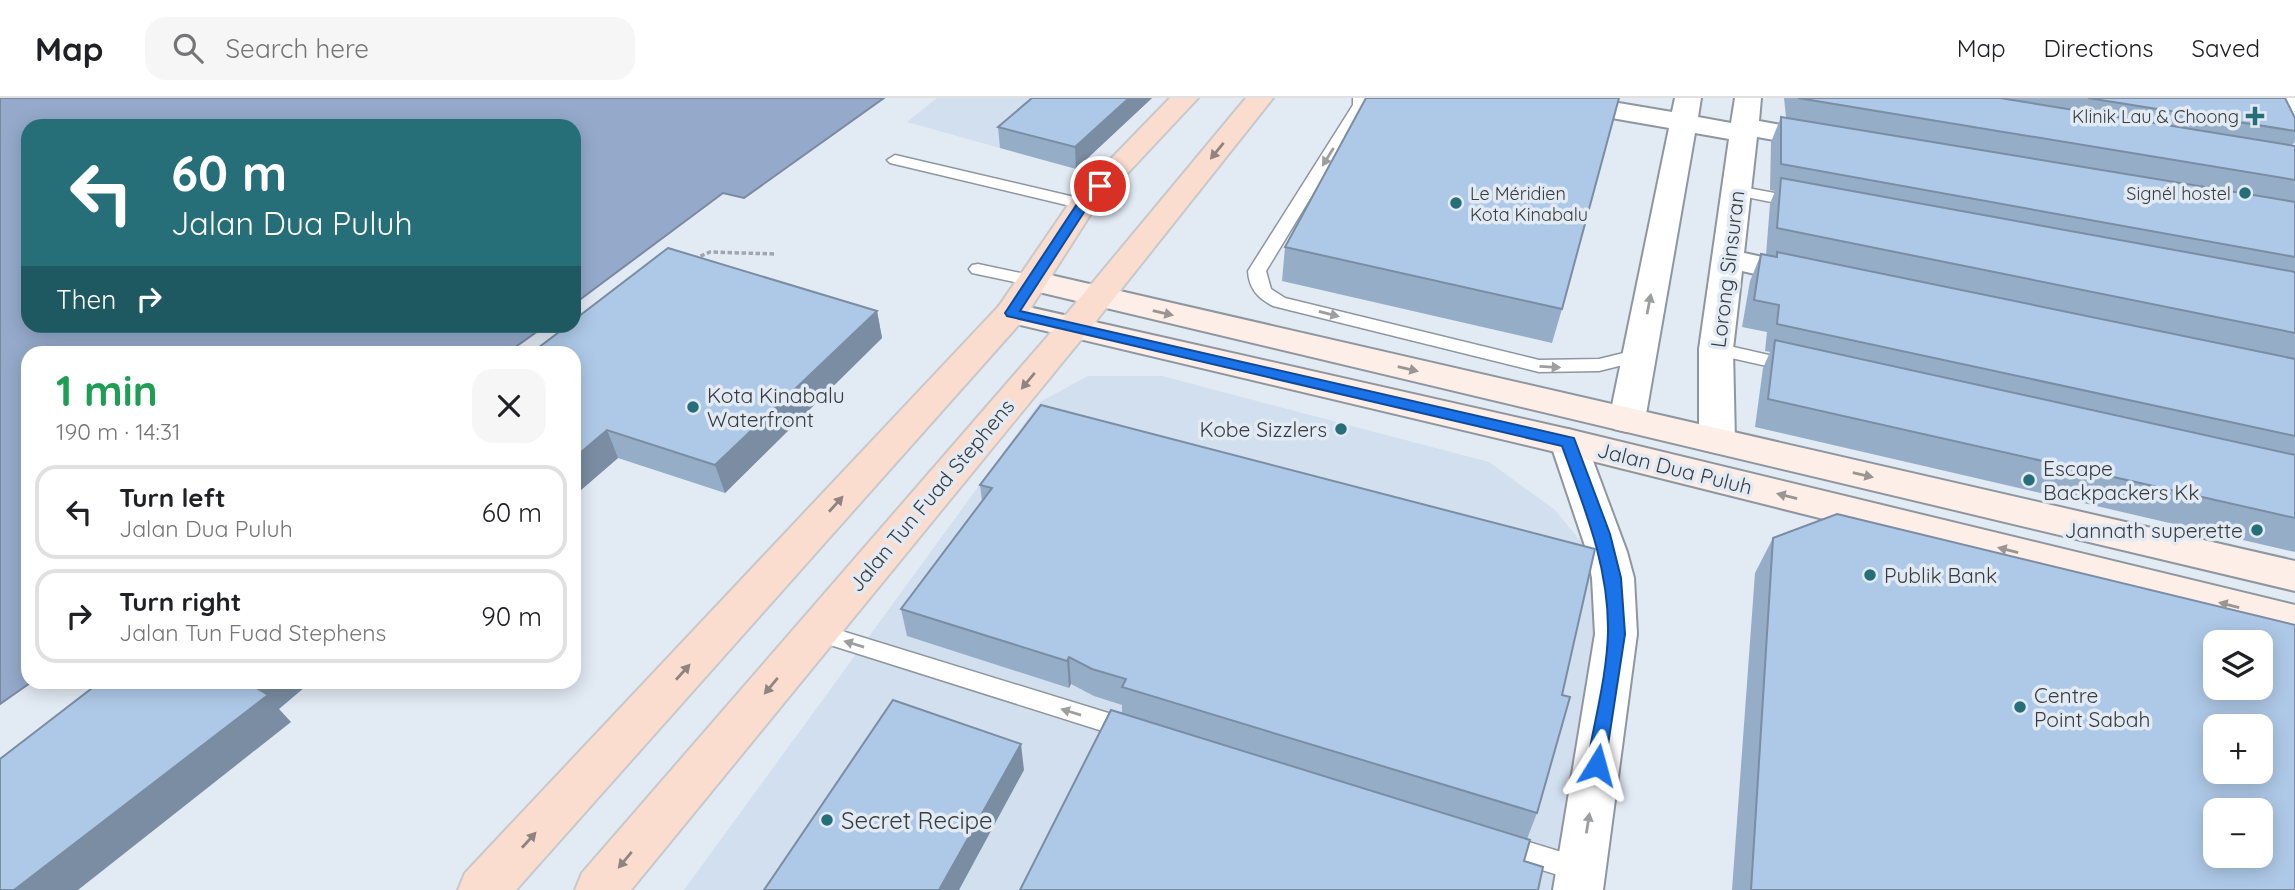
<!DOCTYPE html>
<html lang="en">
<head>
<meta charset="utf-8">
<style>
  body { margin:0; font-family:Quicksand,sans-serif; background:#f6f6f6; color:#202124; height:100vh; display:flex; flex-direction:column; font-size:26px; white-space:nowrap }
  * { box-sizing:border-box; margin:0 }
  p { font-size:23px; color:#757577 }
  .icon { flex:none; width:38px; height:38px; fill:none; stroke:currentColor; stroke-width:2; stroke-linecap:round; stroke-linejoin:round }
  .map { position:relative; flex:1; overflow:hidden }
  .side { position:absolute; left:21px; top:248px; width:560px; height:343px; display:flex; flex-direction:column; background:#fff; border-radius:21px; box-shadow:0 4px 18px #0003 }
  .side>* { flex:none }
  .banner { position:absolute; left:21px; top:21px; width:560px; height:214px; border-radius:21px; box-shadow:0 4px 18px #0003; background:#266f79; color:#fff; overflow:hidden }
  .tools { position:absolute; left:2203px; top:532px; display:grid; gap:14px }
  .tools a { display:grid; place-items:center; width:70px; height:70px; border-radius:14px; background:#fff; box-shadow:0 4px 18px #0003; font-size:35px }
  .pin { position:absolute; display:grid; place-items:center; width:60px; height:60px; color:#fff; margin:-30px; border:4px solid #fff; border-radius:50%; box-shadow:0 2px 7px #0007 }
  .me { position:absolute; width:77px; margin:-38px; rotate:8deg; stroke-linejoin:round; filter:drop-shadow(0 0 5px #0008) }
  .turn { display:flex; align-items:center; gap:24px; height:147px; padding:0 35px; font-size:32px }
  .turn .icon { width:91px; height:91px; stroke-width:2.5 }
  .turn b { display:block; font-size:49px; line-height:60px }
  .then { display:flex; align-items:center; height:66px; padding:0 35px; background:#0003; gap:14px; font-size:26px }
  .round { display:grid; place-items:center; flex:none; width:74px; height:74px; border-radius:21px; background:#f6f6f6 }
  .head { display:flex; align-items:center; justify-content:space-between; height:119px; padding:0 35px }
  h1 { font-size:42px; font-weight:700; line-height:52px; color:#1e9e55 }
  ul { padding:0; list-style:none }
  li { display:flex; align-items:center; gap:21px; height:94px; margin:0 14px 10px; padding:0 21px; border:4px solid #e0e0e0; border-radius:21px }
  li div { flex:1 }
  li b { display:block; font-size:26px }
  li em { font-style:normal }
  header { display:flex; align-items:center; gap:42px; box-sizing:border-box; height:98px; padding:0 35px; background:#fff; border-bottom:2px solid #e0e0e0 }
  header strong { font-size:33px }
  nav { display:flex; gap:38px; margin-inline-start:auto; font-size:24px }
  .search { width:490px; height:63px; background:#f6f6f6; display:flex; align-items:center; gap:18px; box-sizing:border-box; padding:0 24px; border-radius:21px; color:#757577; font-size:26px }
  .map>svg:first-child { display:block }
  .built { fill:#d1dfee }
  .water { fill:#95aacb; stroke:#7989a1; stroke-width:2 }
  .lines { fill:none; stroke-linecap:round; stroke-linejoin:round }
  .lane-casing { stroke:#8e969f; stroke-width:3 }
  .street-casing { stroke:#8e969f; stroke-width:4 }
  .secondary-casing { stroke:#8e969f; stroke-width:4 }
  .primary-casing { stroke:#c7c8c9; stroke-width:4 }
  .path { stroke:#a0a6ad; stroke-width:3.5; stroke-dasharray:4.5 2.5; stroke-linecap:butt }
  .lane { fill:#fff; fill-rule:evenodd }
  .street { fill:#fff; fill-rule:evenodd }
  .secondary { fill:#fdeee7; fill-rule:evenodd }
  .primary { fill:#fbddd0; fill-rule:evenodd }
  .wall { fill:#96adc8 }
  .shaded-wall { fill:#7a8da2 }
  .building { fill:#aec9e8; stroke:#7a8da2; stroke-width:2; fill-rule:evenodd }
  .oneway { fill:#908480 }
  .oneway2 { fill:#9c9e9f }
  .oneway3 { fill:#9a9593 }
  .route { fill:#1a73e8; stroke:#114b97; stroke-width:2 }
  .poi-dot { fill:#266f79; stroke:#e2eaf4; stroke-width:2.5 }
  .labels { text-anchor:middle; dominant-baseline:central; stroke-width:7; stroke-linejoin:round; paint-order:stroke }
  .far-poi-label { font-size:18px; fill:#383c3f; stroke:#e2eaf4; text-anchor:end }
  .street-label { font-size:21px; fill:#383c3f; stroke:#e2eaf4 }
  .poi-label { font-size:21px; fill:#383c3f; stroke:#e2eaf4; text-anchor:start }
  .near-poi-label { font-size:24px; fill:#383c3f; stroke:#e2eaf4; text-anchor:start }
</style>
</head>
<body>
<header>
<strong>Map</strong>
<div class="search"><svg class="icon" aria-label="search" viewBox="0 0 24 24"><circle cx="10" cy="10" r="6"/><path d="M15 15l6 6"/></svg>Search here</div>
<nav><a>Map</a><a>Directions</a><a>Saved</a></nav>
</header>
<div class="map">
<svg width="2295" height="792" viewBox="0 0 2295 792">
  <rect width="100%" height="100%" fill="#e2eaf4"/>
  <path class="built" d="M937 0H1059L1000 50 907 24Z
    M1088 278H1162L1489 364 1555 412 1592 457 1605 522 1554 792H684L1040 304Z"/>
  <path class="water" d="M0 0H884L744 100 723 95 574 206V28H28V228H545L507 255 28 256 30 585 0 606Z"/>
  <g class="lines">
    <defs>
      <path id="lane" d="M1353 0H1367V7L1266 173 1271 191 1285 200 1539 262 1599 261 1640 251 1649 257 1647 261 1599 273 1539 274 1273 208C1258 200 1249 191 1248 173L1353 7Z
        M895 57 1083 101 1091 106 1083 111 890 65 887 62Z
        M1737 88 1801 100 1809 105 1801 110 1731 96V90Z
        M978 166 1039 179 1042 183 1033 188 972 175 969 171 972 167Z
        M1716 245 1800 264 1802 268 1793 274 1709 255 1707 251 1709 247Z
        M816 525 1131 622 1140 625 1143 632 1140 639 1131 642 808 540 804 534 808 528Z
        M1499 735 1591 763 1595 772 1591 781 1581 784 1490 756 1486 747 1490 738Z"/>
      <path id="street" d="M1530 0H1589L1672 14 1675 0H1701L1698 19 1731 25 1735 0H1761L1759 23 1826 35 1836 37 1840 43 1836 49 1826 51 1757 39 1744 155 1819 171 1824 178 1819 185 1808 188 1742 173 1733 251 1735 343 1730 352 1717 355 1704 352 1699 343V251L1729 41 1695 35 1645 322 1640 331 1627 334 1614 331 1609 322 1669 30 1543 8 1534 6Z
        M2273 0H2295V28L2285 26Z
        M1568 331 1581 335 1586 344 1627 454 1634 480 1637 536 1603 792H1553L1595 536 1592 480 1587 454 1550 344 1555 335Z"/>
      <path id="secondary" d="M1033 173 2295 463V493L1022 190 1017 183 1022 176Z
        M1011 205 1568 331 2295 507V539L1568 357 999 222 995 215 999 208Z"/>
      <path id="primary" d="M1170 0H1198L1094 111 1023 222 516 792H458L465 775 999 208 1073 100Z
        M1246 0H1273L1084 238 631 792H575L582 775 1060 224Z"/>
    </defs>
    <use href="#lane" class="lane-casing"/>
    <use href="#street" class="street-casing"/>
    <use href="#secondary" class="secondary-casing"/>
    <use href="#primary" class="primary-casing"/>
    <path class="path" d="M694 161 710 154 775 156"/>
    <use href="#lane" class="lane"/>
    <use href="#street" class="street"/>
    <use href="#secondary" class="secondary"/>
    <use href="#primary" class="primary"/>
  </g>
  <path class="wall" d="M1032 0H1152L1076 71 1000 50 998 29Z
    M1784 0H2285L2295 20V44L2292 47 2295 82V454L1755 329 1763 270 1770 254 1765 253 1767 234 1742 229 1750 183 1761 156 1766 157 1770 106 1775 93 1770 92 1771 44 1781 19H1786Z
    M1285 149 1562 211 1552 245 1282 183Z
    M877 213 882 240 725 395 618 360 574 398V256Z
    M1041 307 1562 597 1537 715 1527 741 1524 763 1538 792 1122 615V607L1094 598 1071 586 1069 590 907 538 901 511 982 403 980 387Z
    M1773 440 2295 792H1732L1755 475Z"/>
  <path class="shaded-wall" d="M1129 0H1152L1076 71 1075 49Z
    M877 213 882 240 725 395 715 367Z
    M607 332 618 360 574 398V360Z
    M1069 559 1071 586 1069 590 1067 563Z
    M256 584H311L279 611 291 624 78 792H14Z
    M1021 646 1024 672 959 792H939Z"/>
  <path class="building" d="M1032 0H1129L1075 49 998 29Z
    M1366 0H1619L1562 211 1285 149Z
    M1798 0H2000L2295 48V82Z
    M2088 0H2285L2295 20V33Z
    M1781 19 2295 104V159L1781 66Z
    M1781 80 2295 174V235L1777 130Z
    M668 150 877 213 715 367 607 332 574 360V256H530L567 228H574V222Z
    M1777 154 2295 261V338L1777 226 1779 207 1754 202 1761 156 1777 159Z
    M1775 242 2295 357V420L1768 301Z
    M1041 307 1595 451 1562 597 1570 599 1537 715 1122 589 1126 581 1092 571 1069 559 1067 563 901 511 992 390 980 387Z
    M1837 416 2295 527V792H1751L1773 440ZM2216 544H2261V590H2216ZM2216 628H2261V674H2216ZM2216 712H2261V758H2216Z
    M100 584H256L252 587 268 597 14 792H0V661Z
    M893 602 1021 646 939 792H764Z
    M1111 612 1530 742 1524 763 1543 769 1538 792H1020Z"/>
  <defs><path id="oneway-solid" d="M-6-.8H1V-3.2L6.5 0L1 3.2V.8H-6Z" transform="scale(1.75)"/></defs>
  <g class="oneway">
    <use href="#oneway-solid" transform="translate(1217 53) rotate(129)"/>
    <use href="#oneway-solid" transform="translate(1028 283) rotate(130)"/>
    <use href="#oneway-solid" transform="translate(836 406) rotate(-48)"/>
    <use href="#oneway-solid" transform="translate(683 574) rotate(-48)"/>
    <use href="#oneway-solid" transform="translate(771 588) rotate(130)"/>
    <use href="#oneway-solid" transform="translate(529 742) rotate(-48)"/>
    <use href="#oneway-solid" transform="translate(625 762) rotate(130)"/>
  </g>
  <g class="oneway2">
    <use href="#oneway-solid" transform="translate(1328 59) rotate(122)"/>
    <use href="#oneway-solid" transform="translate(1649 206) rotate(-79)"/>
    <use href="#oneway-solid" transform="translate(1329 216) rotate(14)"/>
    <use href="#oneway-solid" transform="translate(1550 269) rotate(3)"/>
    <use href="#oneway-solid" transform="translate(854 546) rotate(-163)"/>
    <use href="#oneway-solid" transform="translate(1071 614) rotate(-163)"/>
    <use href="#oneway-solid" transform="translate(1588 725) rotate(-81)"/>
  </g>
  <g class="oneway3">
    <use href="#oneway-solid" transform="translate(1163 215) rotate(13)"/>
    <use href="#oneway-solid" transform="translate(1408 271) rotate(13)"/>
    <use href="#oneway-solid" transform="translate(1863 377) rotate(13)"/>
    <use href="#oneway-solid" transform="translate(1787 398) rotate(-166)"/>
    <use href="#oneway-solid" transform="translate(2008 452) rotate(-166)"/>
    <use href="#oneway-solid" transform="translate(2229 507) rotate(-166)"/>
  </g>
  <path class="route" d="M1096 86 1106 88 1088 108 1020 213 1574 340 1610 436 1621 480 1625 536 1604 673H1590L1587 667C1594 624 1607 578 1608 534 1609 468 1584 409 1562 348L1007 218 1005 215 1079 103Z"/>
  <g class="poi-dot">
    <path d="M2251.5 7.5h7v7h7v7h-7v7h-7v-7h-7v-7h7z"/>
    <circle cx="2245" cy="95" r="7"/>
    <circle cx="1456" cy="105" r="7"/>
    <circle cx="693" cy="309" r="7"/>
    <circle cx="1341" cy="331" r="7"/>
    <circle cx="2029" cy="382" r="7"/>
    <circle cx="2257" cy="432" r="7"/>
    <circle cx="1870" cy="477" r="7"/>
    <circle cx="2020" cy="609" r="7"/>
    <circle cx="827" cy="722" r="7"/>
  </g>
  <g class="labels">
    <g class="far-poi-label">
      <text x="2239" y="18">Klinik Lau &amp; Choong</text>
      <text x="1470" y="95" text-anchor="start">Le Méridien<tspan x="1470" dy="21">Kota Kinabalu</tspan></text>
      <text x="2231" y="95">Signél hostel</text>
    </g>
    <g class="street-label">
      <text transform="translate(1727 171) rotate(-83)">Lorong Sinsuran</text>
      <text transform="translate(1675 370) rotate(14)">Jalan Dua Puluh</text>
      <text transform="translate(931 397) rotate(-50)">Jalan Tun Fuad Stephens</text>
    </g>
    <g class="poi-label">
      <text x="707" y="297">Kota Kinabalu<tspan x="707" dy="24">Waterfront</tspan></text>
      <text x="1327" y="331" text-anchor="end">Kobe Sizzlers</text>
      <text x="2043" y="370">Escape<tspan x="2043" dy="24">Backpackers Kk</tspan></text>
      <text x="2243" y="432" text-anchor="end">Jannath superette</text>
      <text x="1884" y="477">Publik Bank</text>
      <text x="2034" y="597">Centre<tspan x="2034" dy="24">Point Sabah</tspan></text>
    </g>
    <g class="near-poi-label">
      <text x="841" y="722">Secret Recipe</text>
    </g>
  </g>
</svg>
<div class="tools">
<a><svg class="icon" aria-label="layers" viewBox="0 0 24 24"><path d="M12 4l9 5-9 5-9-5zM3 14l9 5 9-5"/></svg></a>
<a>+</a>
<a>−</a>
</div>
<div class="pin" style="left:1100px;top:88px;background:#d93025"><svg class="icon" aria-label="arrive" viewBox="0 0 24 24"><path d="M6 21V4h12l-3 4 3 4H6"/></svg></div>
<svg class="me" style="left:1597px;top:667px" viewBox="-20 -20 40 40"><path d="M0-17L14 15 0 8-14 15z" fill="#1a73e8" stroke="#fff" stroke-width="4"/></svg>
<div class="banner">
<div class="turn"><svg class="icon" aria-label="left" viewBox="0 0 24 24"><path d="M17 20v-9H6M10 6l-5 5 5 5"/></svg><div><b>60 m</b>Jalan Dua Puluh</div></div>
<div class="then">Then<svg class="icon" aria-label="right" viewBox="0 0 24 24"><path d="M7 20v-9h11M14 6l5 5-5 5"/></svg></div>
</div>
<section class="side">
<div class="head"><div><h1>1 min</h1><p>190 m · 14:31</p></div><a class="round"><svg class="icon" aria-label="close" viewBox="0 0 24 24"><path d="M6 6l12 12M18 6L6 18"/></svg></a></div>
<ul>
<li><svg class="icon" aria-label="left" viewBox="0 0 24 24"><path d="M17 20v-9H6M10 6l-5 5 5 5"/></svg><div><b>Turn left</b><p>Jalan Dua Puluh</p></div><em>60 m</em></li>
<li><svg class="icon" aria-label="right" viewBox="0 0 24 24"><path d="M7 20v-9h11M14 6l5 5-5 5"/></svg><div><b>Turn right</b><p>Jalan Tun Fuad Stephens</p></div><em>90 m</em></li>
</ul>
</section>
</div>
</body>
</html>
